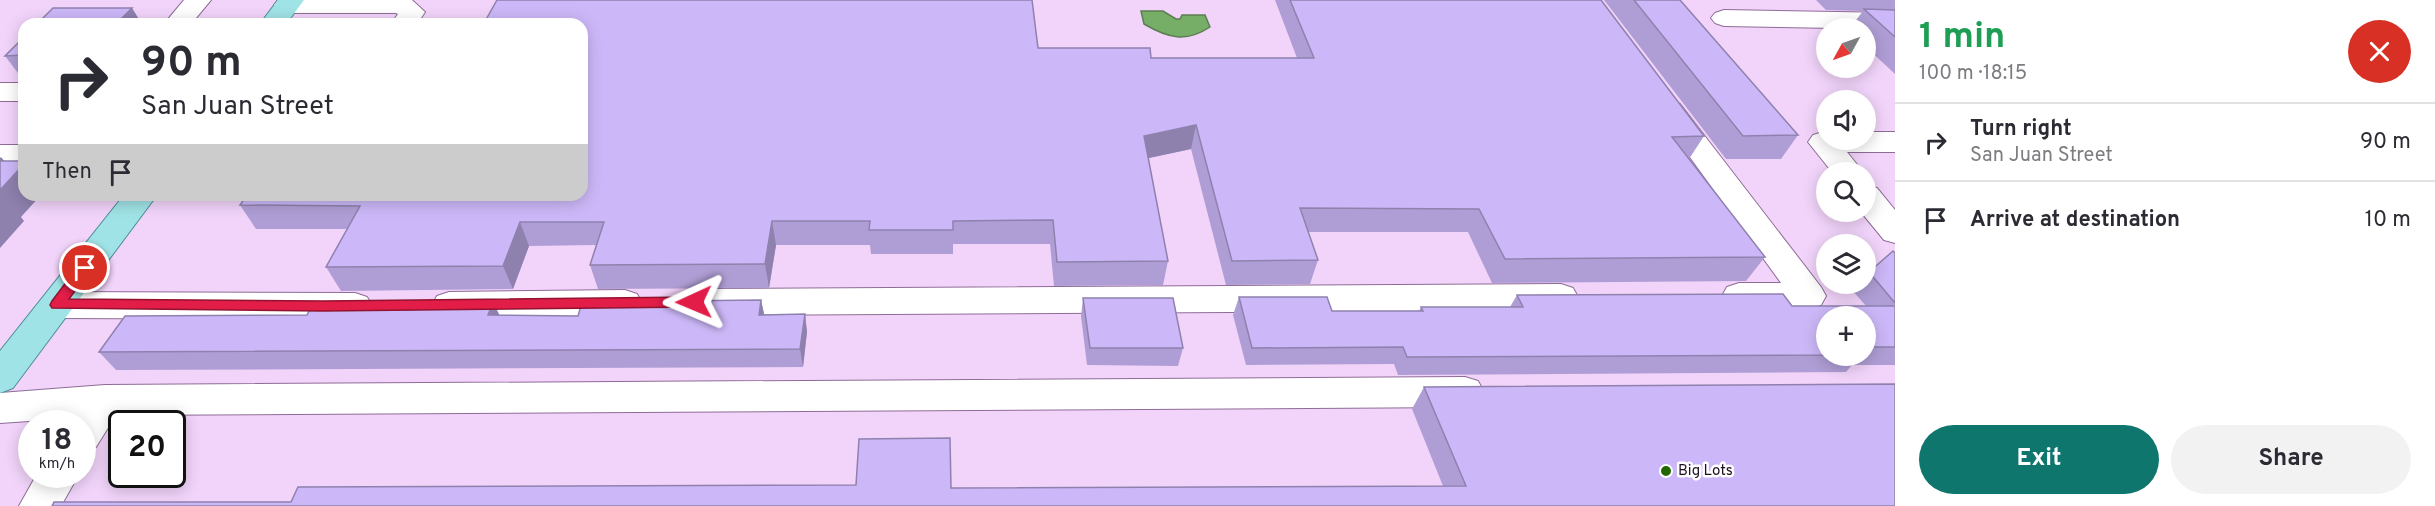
<!DOCTYPE html>
<html lang="en">
<head>
<meta charset="utf-8">
<style>
  body { margin:0; font-family:Overpass,sans-serif; background:#f2f2f3; color:#2b2b33; height:100vh; display:flex; flex-direction:column; font-size:22px; white-space:nowrap }
  * { box-sizing:border-box; margin:0 }
  p { font-size:20px; color:#7c7c81 }
  .icon { flex:none; width:33px; height:33px; fill:none; stroke:currentColor; stroke-width:2; stroke-linecap:round; stroke-linejoin:round }
  .map { position:relative; flex:1; overflow:hidden }
  .panel { display:flex; flex-direction:column; background:#fff; width:540px }
  .panel>* { flex:none }
  .hud { position:absolute; left:18px; top:18px; width:570px; height:183px; border-radius:18px; box-shadow:0 3px 15px #0003; background:#fff; color:#2b2b33; overflow:hidden }
  .needle { width:39px; rotate:230deg }
  .fabs { position:absolute; left:1816px; top:18px; display:grid; gap:12px }
  .fabs a { display:grid; place-items:center; width:60px; height:60px; border-radius:50%; background:#fff; box-shadow:0 3px 15px #0003; font-size:30px }
  .speed { position:absolute; left:18px; top:410px; display:flex; gap:12px; font-size:30px; font-weight:700; text-align:center }
  .speed>* { display:grid; place-content:center; width:78px; height:78px; border-radius:50%; background:#fff; box-shadow:0 3px 15px #0003; line-height:1 }
  .speed small { font-size:15px; font-weight:400 }
  .speed .limit { border:3px solid #111; border-radius:9px; background:#fff; color:#111 }
  .pin { position:absolute; display:grid; place-items:center; width:51px; height:51px; color:#fff; margin:-26px; border:3px solid #fff; border-radius:50%; box-shadow:0 2px 6px #0007 }
  .me { position:absolute; width:66px; margin:-33px; rotate:269deg; stroke-linejoin:round; filter:drop-shadow(0 0 4px #0008) }
  .turn { display:flex; align-items:center; gap:21px; height:126px; padding:0 24px; font-size:27px }
  .turn .icon { width:78px; height:78px; stroke-width:2.5 }
  .turn b { display:block; font-size:42px; line-height:51px }
  .then { display:flex; align-items:center; height:57px; padding:0 24px; background:#0003; gap:12px; font-size:22px }
  .round { display:grid; place-items:center; flex:none; width:63px; height:63px; border-radius:32px; background:#f2f2f3 }
  .overview { display:flex; align-items:center; justify-content:space-between; height:102px; padding:0 24px }
  h1 { font-size:36px; font-weight:700; line-height:45px; color:#1e9e55 }
  .action { display:flex; gap:12px; margin-top:auto; padding:12px 24px }
  .action a { flex:1; height:69px; border-radius:36px; background:#0f766e; color:#fff; font-size:24px; font-weight:700; line-height:69px; text-align:center }
  .action a+a { background:#f2f2f3; color:#2b2b33 }
  ul { padding:0; list-style:none }
  li { display:flex; align-items:center; gap:18px; height:78px; padding:0 24px; border-top:2px solid #e1e1e2 }
  li div { flex:1 }
  li b { display:block; font-size:22px }
  li em { font-style:normal }
  main { display:flex; flex:1; min-height:0 }
  .map>svg:first-child { display:block }
  .water { fill:#76ad67; stroke:#5c7e52; stroke-width:1.5 }
  .lines { fill:none; stroke-linecap:round; stroke-linejoin:round }
  .minor-casing { stroke:#8e6c97; stroke-width:2 }
  .major-casing { stroke:#498d97; stroke-width:2 }
  .minor { fill:#fff; fill-rule:evenodd }
  .major { fill:#a0e3e6; fill-rule:evenodd }
  .wall { fill:#af9ed5; fill-rule:evenodd }
  .shaded-wall { fill:#8f81ae }
  .building { fill:#ccb8f8; stroke:#8f81ae; stroke-width:1.5 }
  .route { fill:#e11d48; stroke:#92132f; stroke-width:1.5 }
  .poi-dot { fill:#206700; stroke:#fff; stroke-width:2 }
  .labels { text-anchor:middle; dominant-baseline:central; stroke-width:5; stroke-linejoin:round; paint-order:stroke }
  .poi-label { font-size:15px; fill:#1e1021; stroke:#fff; text-anchor:start }
</style>
</head>
<body>
<main>
<div class="map">
<svg width="1895" height="506" viewBox="0 0 1895 506">
  <rect width="100%" height="100%" fill="#f2d4fa"/>
  <path class="water" d="M1141 11H1163L1176 19H1180L1182 15H1205L1210 27C1186 43 1168 38 1144 24Z"/>
  <g class="lines">
    <defs>
      <path id="minor" d="M184 0H211L191 24H164Z
        M278 0H412L425 12 417 24H391L398 14 396 13H287L278 10 274 5Z
        M1724 10 1895 13V29L1724 26 1715 23 1711 18 1715 13Z
        M0 83H24V101H0Z
        M1670 101 1680 104 1821 287 1826 296 1821 305C1798 312 1750 312 1727 305L1722 296 1727 287 1739 283H1781L1656 110 1660 104Z
        M1823 132H1827V140H1866V132H1895V152H1847L1863 172H1832L1808 142 1813 135Z
        M0 145H24V165H0Z
        M1866 185 1877 188 1895 210V243L1884 240 1861 212H1866Z
        M1561 284 1573 288 1578 297 1573 306 1561 310 716 315 704 311 699 302 704 293 716 289Z
        M625 290 637 294 642 303 637 312 625 316 449 318 437 314 432 305 437 296 449 292Z
        M57 292 355 293 367 297 372 306 367 315 355 319 57 318 45 314 40 305 45 296Z
        M1465 377 1478 381 1484 392 1478 403 1465 407 116 415 96 447 82 452V423H69L73 418 0 423V393L105 385Z
        M37 474H79L61 506H19Z"/>
      <path id="major" d="M278 0H304L286 24H260Z
        M124 195H157L13 388 0 393V351Z"/>
    </defs>
    <use href="#minor" class="minor-casing"/>
    <use href="#major" class="major-casing"/>
    <use href="#minor" class="minor"/>
    <use href="#major" class="major"/>
  </g>
  <path class="wall" d="M1275 0H1601L1704 136 1689 159 1765 257 1746 281 1492 283 1468 232H1308L1318 260 1310 284 1226 285 1191 149 1148 158 1168 261 1163 285 1054 286 1050 244H953V254H871L870 245H776L769 288 598 289 590 265 596 245 529 246 513 289 341 291 326 267 347 229H256L240 205 1038 48 1151 58H1297Z
    M1604 0H1680L1798 135 1781 159H1726Z
    M1816 0H1895V74L1866 47V28H1850L1863 11 1826 10Z
    M24 37V73H18L5 56Z
    M1895 253V365H1852L1846 372 1398 375 1394 364 1246 365 1233 315 1239 297 1332 311H1419L1421 307H1510L1517 295 1792 306H1866L1852 290 1858 284H1866V274L1869 272ZM1827 316H1866V356H1827Z
    M1083 298 1183 348 1178 366 1087 365 1081 316Z
    M761 300 764 315 805 314 807 332 803 367 116 370 99 352 307 315 578 316Z
    M1424 387 1895 506 951 488 1443 486 1412 409Z"/>
  <path class="shaded-wall" d="M132 8 142 24H116Z
    M1196 125 1191 149 1140 160 1144 136Z
    M1 157 15 174 24 164V195H41L21 217 24 221 0 248V158Z
    M772 221 776 245 769 288 765 264Z
    M520 222 529 246 513 289 503 266Z
    M761 300 765 318 759 315Z
    M493 302 502 320 488 315Z
    M805 314 807 332 803 367 800 349Z"/>
  <path class="building" d="M497 0H1032L1038 48H1150L1151 58H1314L1290 0H1601L1704 136 1672 137 1765 257 1505 259 1479 209 1300 208 1318 260 1232 261 1196 125 1144 136 1168 261 1057 262 1053 220 953 221V230H869L870 221H772L765 264 590 265 604 222H520L503 266 326 267 360 206 240 205 247 195H582V24H387L484 23Z
    M1634 0H1680L1798 135 1743 136Z
    M53 8H132L116 24H37Z
    M1864 9 1895 10V37Z
    M24 37V55L5 56Z
    M0 161H24V164L0 190Z
    M1893 251 1895 253V303L1869 272Z
    M1783 294 1792 306H1895V347H1866V316H1827V355L1407 357 1403 347 1252 348 1239 297H1327L1332 311H1423L1421 307H1523L1517 295Z
    M1083 298H1173L1183 348H1090Z
    M761 300 759 315 805 314 800 349 99 352 125 316 307 315 313 303 493 302 488 315 578 316 582 302Z
    M1895 384V506H52L54 502H291L298 487 856 485 859 439 950 438 951 488 1466 486 1424 387Z"/>
  <path class="route" d="M85 263 92 268 69 299 323 301 694 297 701 302 694 307 323 311 52 308 50 305 52 301 80 264Z"/>
  <circle class="poi-dot" cx="1666" cy="471" r="6"/>
  <g class="labels">
    <g class="poi-label">
      <text x="1678" y="471">Big Lots</text>
    </g>
  </g>
</svg>
<div class="fabs">
<a><svg class="needle" viewBox="-14 -14 28 28"><path d="M0-13l5 13h-10z" fill="#e53935"/><path d="M0 13l5-13h-10z" fill="#7c7c81"/></svg></a>
<a><svg class="icon" aria-label="sound" viewBox="0 0 24 24"><path d="M4 9h4l5-4v14l-5-4H4zM17 9q2 3 0 6"/></svg></a>
<a><svg class="icon" aria-label="search" viewBox="0 0 24 24"><circle cx="10" cy="10" r="6"/><path d="M15 15l6 6"/></svg></a>
<a><svg class="icon" aria-label="layers" viewBox="0 0 24 24"><path d="M12 4l9 5-9 5-9-5zM3 14l9 5 9-5"/></svg></a>
<a>+</a>
</div>
<div class="speed"><div>18<small>km/h</small></div><div class="limit">20</div></div>
<div class="pin" style="left:85px;top:268px;background:#d93025"><svg class="icon" aria-label="arrive" viewBox="0 0 24 24"><path d="M6 21V4h12l-3 4 3 4H6"/></svg></div>
<svg class="me" style="left:694px;top:302px" viewBox="-20 -20 40 40"><path d="M0-17L14 15 0 8-14 15z" fill="#e11d48" stroke="#fff" stroke-width="4"/></svg>
<div class="hud">
<div class="turn"><svg class="icon" aria-label="right" viewBox="0 0 24 24"><path d="M7 20v-9h11M14 6l5 5-5 5"/></svg><div><b>90 m</b>San Juan Street</div></div>
<div class="then">Then<svg class="icon" aria-label="arrive" viewBox="0 0 24 24"><path d="M6 21V4h12l-3 4 3 4H6"/></svg></div>
</div>
</div>
<section class="panel">
<div class="overview"><div><h1>1 min</h1><p>100 m · 18:15</p></div><a class="round" style="background:#d93025;color:#fff"><svg class="icon" aria-label="close" viewBox="0 0 24 24"><path d="M6 6l12 12M18 6L6 18"/></svg></a></div>
<ul>
<li><svg class="icon" aria-label="right" viewBox="0 0 24 24"><path d="M7 20v-9h11M14 6l5 5-5 5"/></svg><div><b>Turn right</b><p>San Juan Street</p></div><em>90 m</em></li>
<li><svg class="icon" aria-label="arrive" viewBox="0 0 24 24"><path d="M6 21V4h12l-3 4 3 4H6"/></svg><div><b>Arrive at destination</b></div><em>10 m</em></li>
</ul>
<div class="action"><a>Exit</a><a>Share</a></div>
</section>
</main>
</body>
</html>
